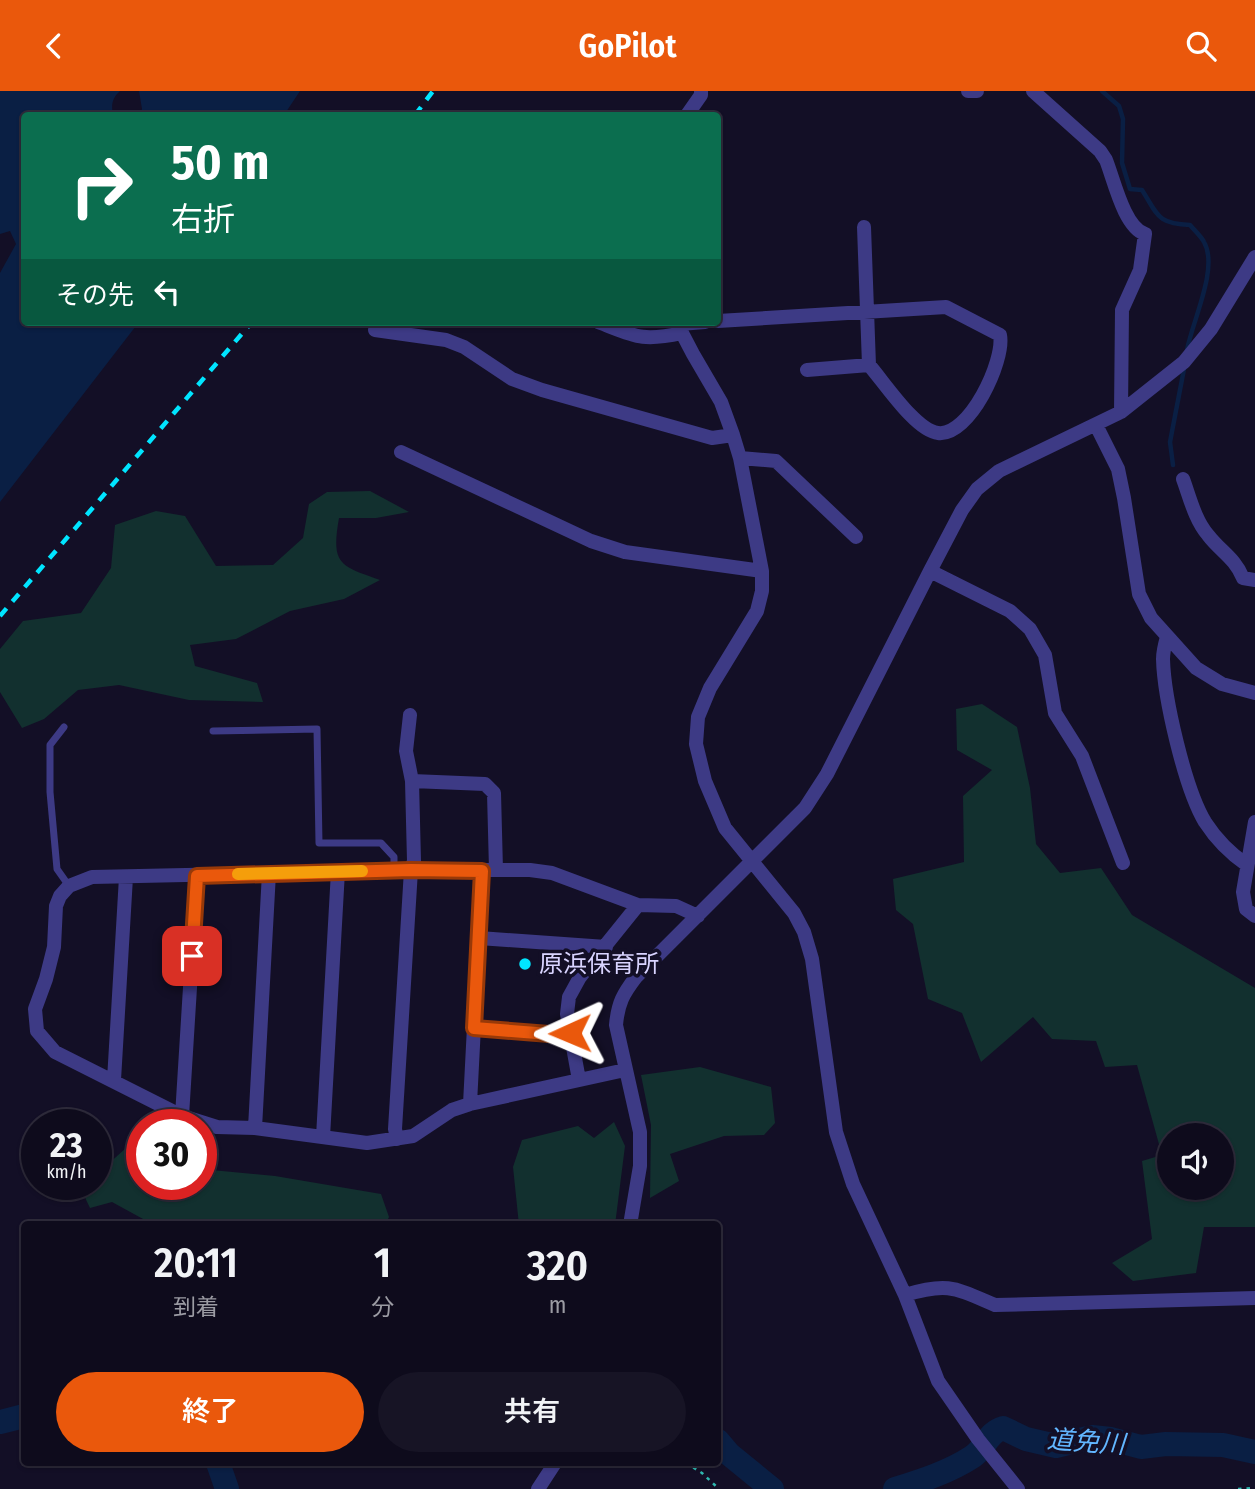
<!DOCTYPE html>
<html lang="ja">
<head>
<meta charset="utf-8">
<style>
  body { margin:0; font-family:"Fira Sans Condensed","Noto Sans JP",sans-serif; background:#171425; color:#f1f3f6; height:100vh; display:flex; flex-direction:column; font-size:26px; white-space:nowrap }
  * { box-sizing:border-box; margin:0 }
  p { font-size:23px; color:#9b9ba3 }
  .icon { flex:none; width:38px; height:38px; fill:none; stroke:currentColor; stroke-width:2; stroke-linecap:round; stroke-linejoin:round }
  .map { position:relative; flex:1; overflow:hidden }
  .sheet { position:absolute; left:21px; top:1130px; width:700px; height:245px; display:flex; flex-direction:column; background:#0e0b1c; border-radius:7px; box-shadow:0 2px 5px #0004,0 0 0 2px #2e2b3b }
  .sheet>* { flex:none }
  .top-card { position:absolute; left:21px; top:21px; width:700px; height:214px; border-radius:7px; box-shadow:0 2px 5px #0004,0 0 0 2px #2e2b3b; background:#0b6e4f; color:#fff; overflow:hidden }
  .fabs { position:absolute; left:1157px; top:1032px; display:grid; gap:14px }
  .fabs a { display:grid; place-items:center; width:77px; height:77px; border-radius:50%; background:#0e0b1c; box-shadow:0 2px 5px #0004,0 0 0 2px #2e2b3b; font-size:35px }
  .speed { position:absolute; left:21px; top:1018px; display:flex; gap:14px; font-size:35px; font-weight:700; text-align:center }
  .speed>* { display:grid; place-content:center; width:91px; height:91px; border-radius:50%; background:#0e0b1c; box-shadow:0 2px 5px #0004,0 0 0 2px #2e2b3b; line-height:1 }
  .speed small { font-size:18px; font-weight:400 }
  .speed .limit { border:10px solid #d22; background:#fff; color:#111 }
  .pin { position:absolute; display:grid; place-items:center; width:60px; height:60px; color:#fff; margin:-30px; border-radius:14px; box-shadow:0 4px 10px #0006 }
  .me { position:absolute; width:77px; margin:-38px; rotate:269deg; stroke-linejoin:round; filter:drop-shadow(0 0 5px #0008) }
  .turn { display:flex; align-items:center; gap:24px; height:147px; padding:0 35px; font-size:32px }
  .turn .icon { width:91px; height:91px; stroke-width:2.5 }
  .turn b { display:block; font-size:49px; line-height:60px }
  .then { display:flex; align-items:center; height:66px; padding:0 35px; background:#0003; gap:14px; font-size:26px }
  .eta { display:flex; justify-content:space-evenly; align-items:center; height:119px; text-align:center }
  .eta b { font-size:42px; font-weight:600; line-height:49px }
  .button { display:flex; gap:14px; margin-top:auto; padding:14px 35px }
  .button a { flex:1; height:80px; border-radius:42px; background:#ea580c; color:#fff; font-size:28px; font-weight:600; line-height:80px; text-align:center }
  .button a+a { background:#171425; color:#f1f3f6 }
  header { display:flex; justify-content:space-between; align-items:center; height:91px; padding:0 35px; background:#ea580c; color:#fff; font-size:32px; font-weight:600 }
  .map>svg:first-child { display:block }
  .green { fill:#12302f; fill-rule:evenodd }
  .water { fill:#0a1f44 }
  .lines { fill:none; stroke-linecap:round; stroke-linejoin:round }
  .stream { stroke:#0a1f44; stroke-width:4.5 }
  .river { stroke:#0a1f44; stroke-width:24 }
  .path { stroke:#2fb8b0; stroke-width:2.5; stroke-dasharray:3.5 5; stroke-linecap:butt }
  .lane { stroke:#3d3a85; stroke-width:7 }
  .street { stroke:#3d3a85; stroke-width:14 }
  .rail { stroke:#00e5ff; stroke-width:4.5; stroke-dasharray:10 9; stroke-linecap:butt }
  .route-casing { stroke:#983908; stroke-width:18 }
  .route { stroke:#ea580c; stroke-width:12 }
  .slow { stroke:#f59e0b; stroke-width:12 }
  .poi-dot { fill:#00e5ff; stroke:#130f26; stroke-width:2.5 }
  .labels { text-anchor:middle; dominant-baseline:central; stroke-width:7; stroke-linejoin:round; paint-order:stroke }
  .poi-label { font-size:24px; fill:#d9d4ff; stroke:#130f26; text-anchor:start }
  .water-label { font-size:26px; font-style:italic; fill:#62b6ff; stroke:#130f26 }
</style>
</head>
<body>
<header><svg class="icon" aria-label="back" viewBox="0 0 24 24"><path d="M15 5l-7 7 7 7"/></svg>GoPilot<svg class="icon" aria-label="search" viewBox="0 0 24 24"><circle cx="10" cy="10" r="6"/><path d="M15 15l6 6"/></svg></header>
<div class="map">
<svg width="1255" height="1398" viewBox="0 0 1255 1398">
  <rect width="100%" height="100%" fill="#130f26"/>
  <path class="green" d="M370 400 409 421 376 427H339C331 473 339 475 380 489L344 508 290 520 236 548 190 554 195 575 257 592 263 611 189 609 119 594 78 599 44 628 22 637 0 601V558L23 530 81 522 111 477 115 434 156 420 185 425 216 475 273 474 303 447 309 413 327 401Z
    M982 613 1017 636 1030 697 1036 753 1060 782 1101 777 1132 824 1255 897V1136H1204L1196 1182 1133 1190 1112 1172 1152 1148 1142 1070 1162 1064 1137 974 1105 976 1096 950 1052 948 1033 926 981 971 962 922 928 908 913 833 896 819 893 788 964 771 963 705 992 679 957 659 956 618ZM1169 1045H1222V1097H1169Z
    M700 976 771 996 775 1032 764 1044 724 1045 670 1063 679 1090 650 1107 651 1034 641 984Z
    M614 1031 625 1055 615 1134H519L513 1076 522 1049 578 1035 594 1047Z
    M136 1048 142 1051V1094H201V1078L275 1085 381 1103 389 1126 385 1134H154L112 1111 90 1117 79 1094H96V1084Z"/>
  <path class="water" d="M0 0H120C112 7 111 14 113 24H24V231H139L0 411V182L16 153 10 140 0 143Z
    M139 0H300L284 24H140L142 18Z"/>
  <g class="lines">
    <path class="stream" d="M1102 0 1119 15 1123 28 1122 72 1130 98 1142 99C1158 124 1157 133 1190 134 1194 139 1201 145 1204 151 1219 177 1192 231 1187 259
      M1173 374 1170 351 1184 278"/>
    <path class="river" d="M0 1331 24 1325
      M718 1350 729 1363 772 1398
      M218 1372 227 1398
      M895 1398C921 1390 949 1381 972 1366 985 1358 988 1341 1003 1337L1026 1348 1056 1355 1092 1346 1111 1348 1141 1356 1166 1353 1223 1354 1255 1361"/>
    <path class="path" d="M686 1372 702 1382 719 1398
      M1238 1398 1255 1397"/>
    <path class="lane" d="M64 636 50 654V701L57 778 69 795
      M213 640 317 638 319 752H381L394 766V779"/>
    <path class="street" d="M968 0H977
      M1033 0 1100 60 1106 69C1114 89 1124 136 1145 143L1140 179 1122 219 1121 321
      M687 24 701 4V0
      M864 136 869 274
      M718 230 946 216 1000 244C1005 270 969 346 938 342 916 340 884 291 869 274L807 279
      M598 231C635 245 641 251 682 242
      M680 231 682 242 693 263 721 311 733 344 740 367 762 480V500L757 520 710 597 698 626 696 653 705 690 725 737 794 822 804 841 812 868 836 1041 853 1093 905 1204 938 1290 978 1348 1018 1398
      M680 233 705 231
      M375 239 446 249 464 256 512 288 542 299 712 347 733 344
      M1096 334 1118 378 1124 407 1139 503 1151 527 1196 577 1222 593 1255 602
      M401 361 591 450 625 461 762 480
      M740 367 776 370 856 446
      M1183 388C1190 407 1195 429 1208 444 1220 460 1235 467 1243 487L1255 489
      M930 480 1010 520 1030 538 1045 564 1055 622 1082 665 1123 772
      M1167 546C1165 553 1163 560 1163 568 1164 607 1185 698 1205 731 1216 748 1231 763 1247 774
      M412 690 485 693 494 702 496 779
      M1255 731 1243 801 1246 818 1255 825
      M479 847 606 856
      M474 938 562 944 570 941
      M625 979 470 1013 452 1019 413 1045 367 1052 255 1037 217 1036 182 1025 55 961 37 940 35 918 46 888 54 856 56 815 60 805 69 795 92 786 411 779H530L552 782 638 814 676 815 698 825
      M114 989 126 786
      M579 989 567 923 569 906 580 886 638 814
      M470 1013 482 780
      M182 1025 197 784
      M255 1037 269 782
      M323 1046 338 780
      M397 1048 395 1038 411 779 414 770 412 690 406 660 410 624
      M630 1134 640 1075V1041L616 934C618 912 623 903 636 886L805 717 827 683 930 480 962 419 977 398 999 380 1121 321 1184 271 1211 238 1255 166
      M905 1204C948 1191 955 1197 995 1214L1255 1207
      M538 1398 555 1372"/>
    <path class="rail" d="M415 24 433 0
      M0 525 252 231"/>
  </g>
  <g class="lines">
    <defs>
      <path id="route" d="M192 865 197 785 411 779 482 780 474 937 562 944 570 942"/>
    </defs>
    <use href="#route" class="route-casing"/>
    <use href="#route" class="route"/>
    <path class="slow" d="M238 783 362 780"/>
  </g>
  <circle class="poi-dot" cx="525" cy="873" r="7"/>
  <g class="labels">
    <g class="poi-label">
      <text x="539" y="873">原浜保育所</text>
    </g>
    <g class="water-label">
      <text transform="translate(1086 1351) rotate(4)">道免川</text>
    </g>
  </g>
</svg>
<div class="fabs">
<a><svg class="icon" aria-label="sound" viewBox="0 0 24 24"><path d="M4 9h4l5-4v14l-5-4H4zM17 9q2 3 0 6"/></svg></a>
</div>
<div class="speed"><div>23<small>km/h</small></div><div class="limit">30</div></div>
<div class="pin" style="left:192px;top:865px;background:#d93025"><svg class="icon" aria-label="arrive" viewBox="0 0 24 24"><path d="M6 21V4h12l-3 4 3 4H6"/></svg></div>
<svg class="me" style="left:570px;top:942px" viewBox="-20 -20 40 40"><path d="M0-17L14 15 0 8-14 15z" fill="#ea580c" stroke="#fff" stroke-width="4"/></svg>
<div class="top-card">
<div class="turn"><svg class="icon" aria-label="right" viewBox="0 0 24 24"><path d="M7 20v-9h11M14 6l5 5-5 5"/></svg><div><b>50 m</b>右折</div></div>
<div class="then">その先<svg class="icon" aria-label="left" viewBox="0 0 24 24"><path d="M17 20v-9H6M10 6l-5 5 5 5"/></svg></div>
</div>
<section class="sheet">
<div class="eta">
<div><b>20:11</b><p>到着</p></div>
<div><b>1</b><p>分</p></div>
<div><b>320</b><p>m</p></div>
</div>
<div class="button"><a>終了</a><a>共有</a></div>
</section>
</div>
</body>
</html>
